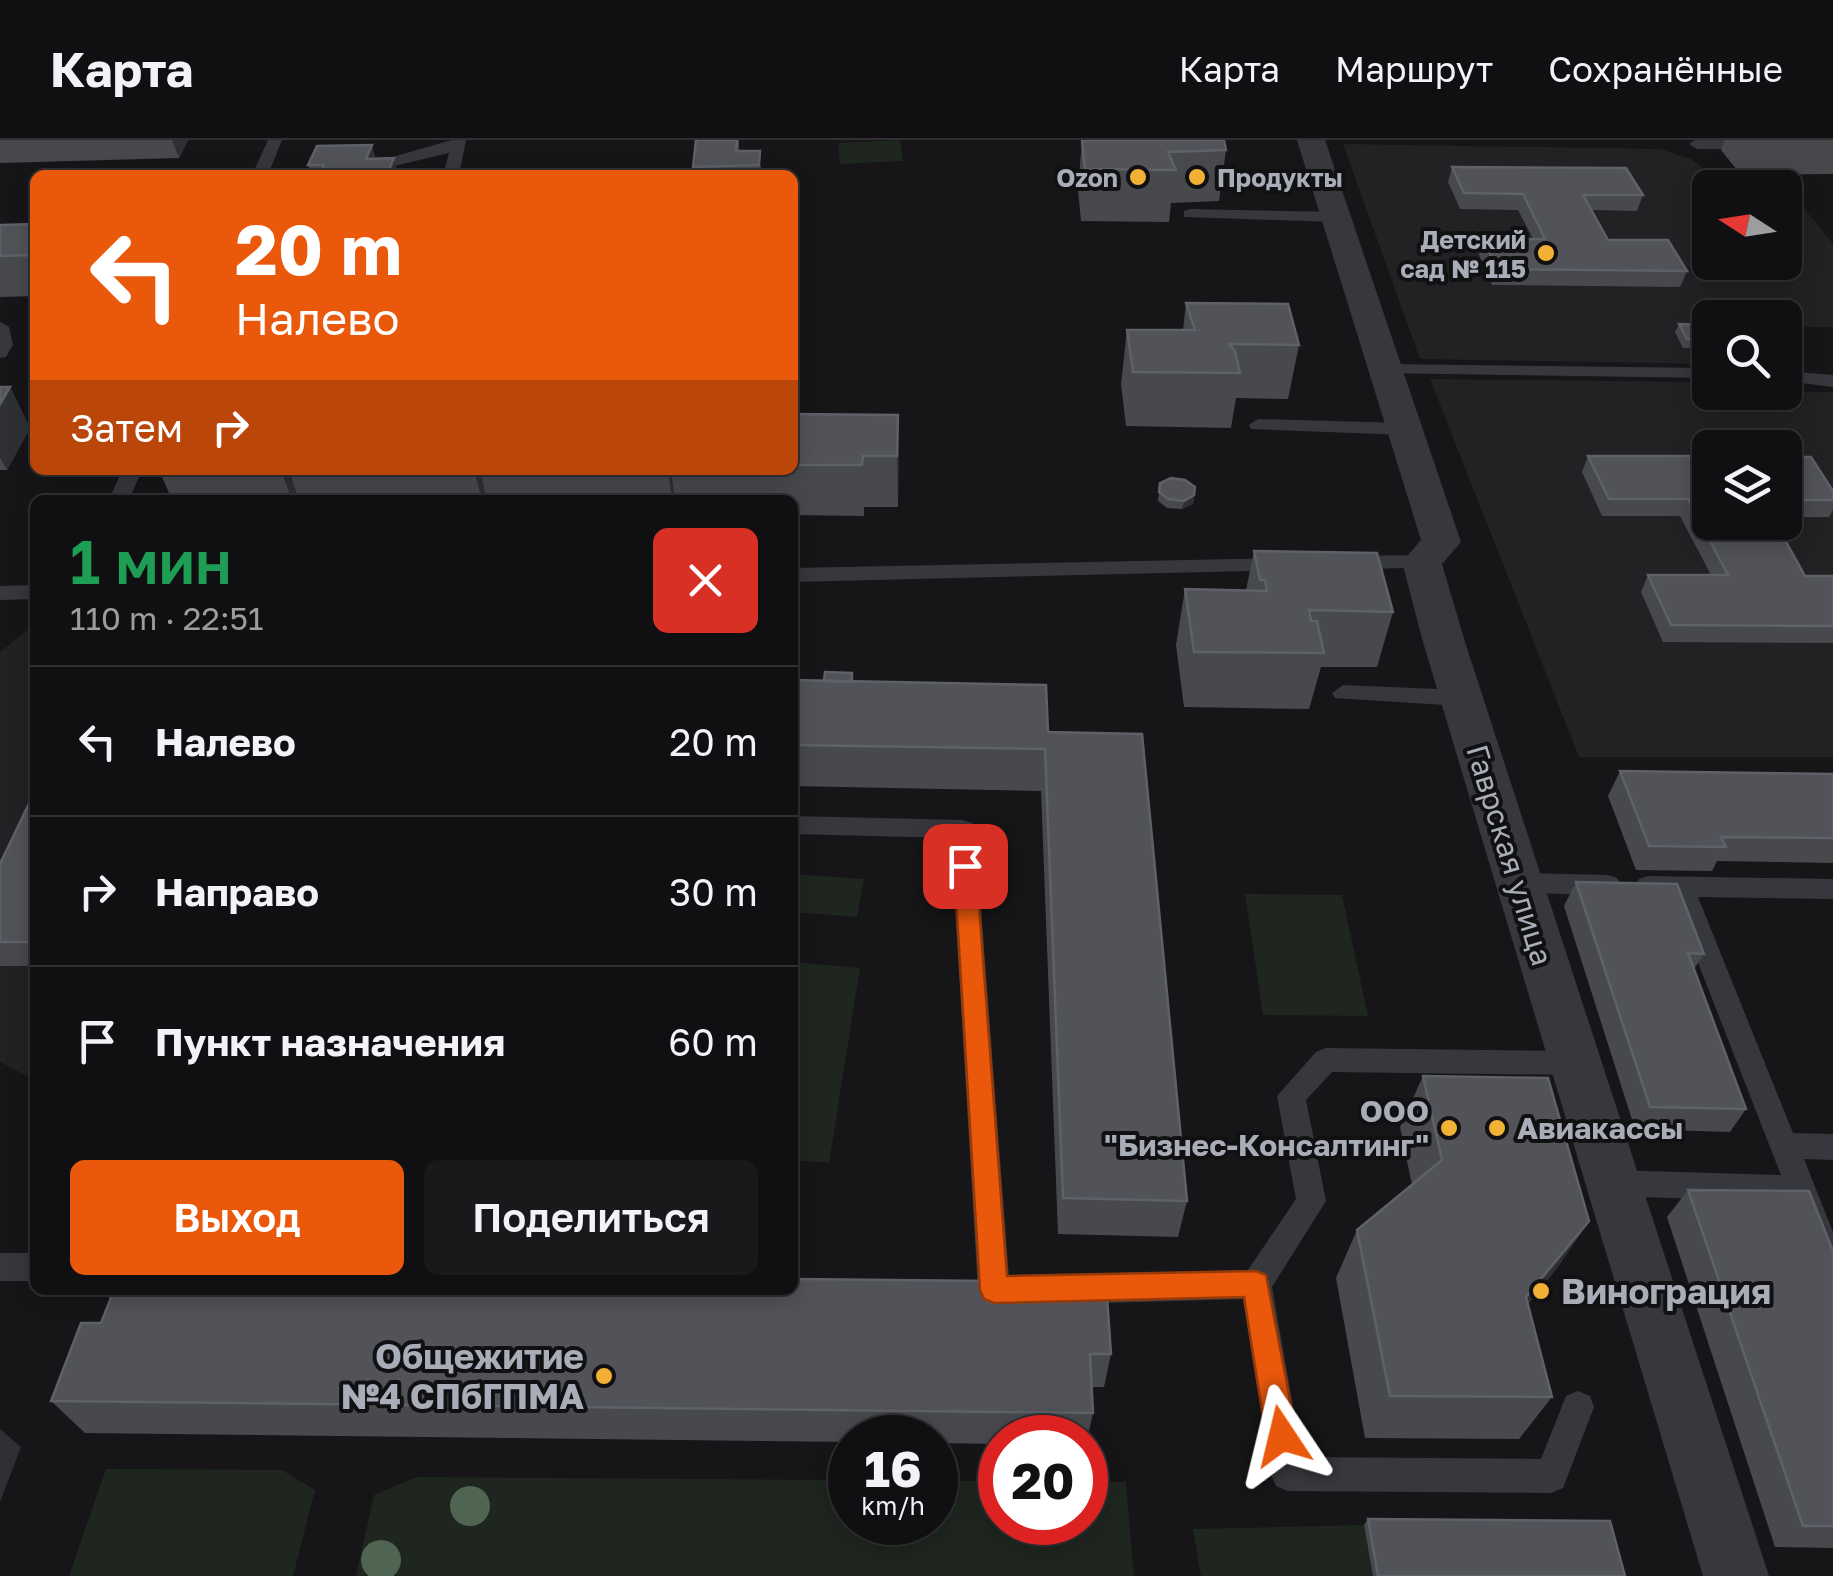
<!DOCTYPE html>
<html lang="ru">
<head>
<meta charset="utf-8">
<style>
  body { margin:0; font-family:"Golos Text",sans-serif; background:#19191b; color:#f1f3f6; height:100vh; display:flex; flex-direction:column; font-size:38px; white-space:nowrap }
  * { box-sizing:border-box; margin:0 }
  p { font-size:32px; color:#9c9d9f }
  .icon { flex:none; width:55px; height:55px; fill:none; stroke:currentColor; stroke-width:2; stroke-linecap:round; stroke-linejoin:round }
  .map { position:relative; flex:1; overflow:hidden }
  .details { position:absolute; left:30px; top:355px; width:768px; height:800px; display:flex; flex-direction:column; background:#101012; border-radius:15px; box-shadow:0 5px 25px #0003,0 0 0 2px #303032 }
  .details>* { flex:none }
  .top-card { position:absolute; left:30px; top:30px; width:768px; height:305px; border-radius:15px; box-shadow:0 5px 25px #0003,0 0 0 2px #303032; background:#ea580c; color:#fff; overflow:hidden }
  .needle { width:65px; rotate:282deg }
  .fabs { position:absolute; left:1692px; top:30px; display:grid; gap:20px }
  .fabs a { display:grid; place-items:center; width:110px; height:110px; border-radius:15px; background:#101012; box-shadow:0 5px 25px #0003,0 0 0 2px #303032; font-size:50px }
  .speed { position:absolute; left:828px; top:1275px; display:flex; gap:20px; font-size:50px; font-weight:700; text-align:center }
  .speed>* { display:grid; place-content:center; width:130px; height:130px; border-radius:50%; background:#101012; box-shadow:0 5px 25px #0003,0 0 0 2px #303032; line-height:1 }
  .speed small { font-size:25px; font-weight:400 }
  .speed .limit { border:15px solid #d22; background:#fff; color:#111 }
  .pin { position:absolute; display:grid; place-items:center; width:85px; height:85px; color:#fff; margin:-42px; border-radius:20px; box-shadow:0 5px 15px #0006 }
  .me { position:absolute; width:110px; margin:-55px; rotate:350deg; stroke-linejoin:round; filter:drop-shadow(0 0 8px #0008) }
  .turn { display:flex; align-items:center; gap:35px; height:210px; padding:0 40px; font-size:45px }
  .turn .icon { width:130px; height:130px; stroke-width:2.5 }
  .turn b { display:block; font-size:70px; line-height:85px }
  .then { display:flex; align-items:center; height:95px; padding:0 40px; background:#0003; gap:20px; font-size:38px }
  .round { display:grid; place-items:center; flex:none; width:105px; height:105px; border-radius:15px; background:#19191b }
  .head { display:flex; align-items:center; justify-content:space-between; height:170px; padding:0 40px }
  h1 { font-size:60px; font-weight:600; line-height:75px; color:#1e9e55 }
  .button { display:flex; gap:20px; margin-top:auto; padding:20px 40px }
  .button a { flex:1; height:115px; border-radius:15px; background:#ea580c; color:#fff; font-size:40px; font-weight:600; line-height:115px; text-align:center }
  .button a+a { background:#19191b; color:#f1f3f6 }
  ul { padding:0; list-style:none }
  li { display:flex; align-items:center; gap:30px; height:150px; padding:0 40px; border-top:2px solid #303032 }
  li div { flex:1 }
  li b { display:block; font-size:38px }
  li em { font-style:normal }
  header { display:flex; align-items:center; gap:60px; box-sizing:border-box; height:140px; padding:0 50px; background:#101012; border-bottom:2px solid #303032 }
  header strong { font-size:48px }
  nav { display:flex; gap:55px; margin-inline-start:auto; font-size:35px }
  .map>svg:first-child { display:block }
  .built { fill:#222225; fill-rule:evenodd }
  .green { fill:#1e261f }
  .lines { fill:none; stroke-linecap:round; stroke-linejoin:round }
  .lane { fill:#37383d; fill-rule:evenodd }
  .street { fill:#37383d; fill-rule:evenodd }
  .tree { fill:#506452 }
  .wall { fill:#47494d }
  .shaded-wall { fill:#2f3033 }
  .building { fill:#525359; stroke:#5f6168; stroke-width:2.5 }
  .route { fill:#ea580c; stroke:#983908; stroke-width:2.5 }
  .poi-dot { fill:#f2b134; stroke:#111113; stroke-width:4 }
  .labels { text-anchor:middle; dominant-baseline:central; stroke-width:8; stroke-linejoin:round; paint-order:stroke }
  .far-poi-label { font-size:25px; font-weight:bold; fill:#a8adb8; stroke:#111113; text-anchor:end }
  .street-label { font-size:30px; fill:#a8adb8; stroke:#111113 }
  .poi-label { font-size:30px; font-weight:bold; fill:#a8adb8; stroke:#111113; text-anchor:end }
  .near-poi-label { font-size:35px; font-weight:bold; fill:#a8adb8; stroke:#111113; text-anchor:start }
</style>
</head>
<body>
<header>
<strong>Карта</strong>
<nav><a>Карта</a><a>Маршрут</a><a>Сохранённые</a></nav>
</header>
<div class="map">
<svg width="1833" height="1436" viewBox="0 0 1833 1436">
  <rect width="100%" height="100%" fill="#161618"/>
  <path class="built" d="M1343 4 1660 9 1691 19 1728 47 1710 48V122H1785V53H1792L1833 104V187H1785V178H1710V224L1420 219Z
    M1430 239 1710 242V252H1833V617H1579ZM1710 308H1785V382H1710Z
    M35 484V940L0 922V512Z"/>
  <path class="green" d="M900 0 903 21 840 24 838 3Z
    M792 734 864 739 857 777 793 772Z
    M1245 754 1342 755 1368 876 1263 875Z
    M793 822 860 828 829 1023 793 1020Z
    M106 1329 282 1330 315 1350 293 1436H69Z
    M417 1337 850 1340V1382H935V1341H1000V1382H1085V1342H1126L1134 1436H356L374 1355Z
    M1364 1385 1373 1436H1201L1193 1389Z"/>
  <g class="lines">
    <path class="lane" d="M268 0H282L268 35H252Z
      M452 0H466L459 35H443L449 13 356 35H329Z
      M1695 0H1760L1766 4 1758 9H1697L1689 4Z
      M1190 69 1336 72 1344 77 1336 82 1184 77V71Z
      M0 182 9 187 13 205 6 217 0 218Z
      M1384 224 1710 228V238L1378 233 1375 229Z
      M1785 231 1833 235V247L1785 241Z
      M1258 279 1404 283 1414 289 1404 295 1251 289 1249 285Z
      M122 330H142L129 360H109Z
      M1422 415 1429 417 1432 422 1429 427 1347 430 1337 423 1347 416Z
      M1282 418 1292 425 1289 430 792 442V428Z
      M35 445V459L0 460V446Z
      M1343 545 1461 550 1472 558 1461 566 1335 558 1332 553Z
      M792 676 963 680 972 683 975 689 1010 1150 1005 1160 994 1165 983 1160 978 1150 951 698 792 694Z
      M1519 733 1608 735 1617 738 1621 745 1617 752 1608 755 1519 753 1510 750 1506 743 1510 736Z
      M1648 736 1833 739V759L1698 757 1793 993 1833 994V1020L1804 1019 1833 1092V1144L1822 1140 1791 1062 1612 1056 1602 1052 1597 1043 1602 1034 1612 1030 1781 1035 1672 756 1639 753 1635 746 1639 739Z
      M1326 908 1575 911 1585 915 1589 923 1585 931 1575 935 1332 932 1306 960 1326 1061 1272 1147 1302 1317 1541 1319 1566 1256 1578 1251 1590 1256 1594 1267 1563 1348 1551 1353 1288 1351 1276 1346 1271 1334 1243 1159 1072 1164 1061 1159 1056 1149 1061 1139 1072 1134 1248 1130 1296 1059 1277 956 1316 912Z
      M0 1113H35V1141H0Z"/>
    <path class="street" d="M1297 0H1325L1461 402 1442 424 1465 502 1769 1436H1703L1423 502 1402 422 1421 400Z"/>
  </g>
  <g class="tree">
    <circle cx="470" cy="1366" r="20"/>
    <circle cx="381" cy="1420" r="20"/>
  </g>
  <path class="wall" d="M0 0H188L179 18 0 23Z
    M739 0V11L761 26 760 35H694L693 27Z
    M1082 0 1226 10 1219 61 1171 63 1169 82 1081 81 1078 50Z
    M1725 0H1833V34L1741 35 1721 10Z
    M372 5 375 18H394L398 35H311L308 25Z
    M1452 27 1643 55 1637 71 1592 70 1608 100 1687 131 1680 147 1492 145 1479 115 1483 99H1533L1518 70 1460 69 1448 42Z
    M35 84V156L0 157V85Z
    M1186 163 1299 205 1288 259 1236 258 1231 288 1126 286 1121 244 1127 190H1183Z
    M1679 184 1710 185V208H1683L1675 192Z
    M0 247H10L30 288 7 330H0Z
    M792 274 898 275V367H864V376L792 375V360H172L159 330H792Z
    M1588 316H1710L1805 436H1833V503L1663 502 1641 452 1648 435H1711L1680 376H1602L1582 332Z
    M1785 317 1833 351V370L1829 377H1785Z
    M1160 343 1194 355 1193 364 1182 369 1167 368 1158 361Z
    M1254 411 1393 472 1377 527H1321L1309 569 1184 567 1176 505 1185 449 1246 450Z
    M792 540 853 542 1048 592 1187 1061 1178 1097 1058 1094 1041 651 792 646Z
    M1620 631 1833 634V723L1717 721 1712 731 1636 730 1608 656Z
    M35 651V826H0V724Z
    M1576 742 1704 814 1694 829 1746 969 1730 992 1635 989 1564 766Z
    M1423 936 1589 1081 1557 1128 1528 1164 1552 1257 1519 1299 1365 1298 1336 1138 1357 1090 1412 1045 1400 987Z
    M1688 1050 1833 1111V1408L1775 1407 1667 1077Z
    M114 1150H276L278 1152 1111 1214 1104 1247H1092L1093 1273 1086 1305 1085 1304V1298H1000V1304L935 1303V1298H850V1302L85 1293 51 1261 101 1183Z
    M1368 1379 1625 1436H1373L1364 1385Z"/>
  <path class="shaded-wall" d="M172 0H188L179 18Z
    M372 5 380 35 366 19Z
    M394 18 398 35H387Z
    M10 247 30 288 7 330 0 317V264Z
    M898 275 899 325 898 367 897 316Z
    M281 330H289L299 360H292Z
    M474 330H480L487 360H482Z
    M668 330H671L675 360H672Z
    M1194 355 1193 364 1182 369 1184 361Z
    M1589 1081 1557 1128 1496 1202 1526 1157Z
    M0 1289 21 1307 0 1362Z"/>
  <path class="building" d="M696 0H737L736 11H760L759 25 693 27Z
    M1082 0H1224L1226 10 1168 12 1176 30 1085 29Z
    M372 5 366 19 394 18 387 35H320L324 25H308L317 6Z
    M1452 27 1626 28 1643 55H1583L1608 100H1668L1687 131 1497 129 1483 99H1545L1523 54 1464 53Z
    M35 84V115L0 116V85Z
    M1186 163 1288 164 1299 205 1229 204 1235 211 1240 233 1133 232 1127 190H1195Z
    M1679 184 1710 185V200L1687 199Z
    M0 247H10L0 264Z
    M792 274 898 275 897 316H863L862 325H792Z
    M1588 316H1710V382H1775L1805 436H1833V486L1671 485 1648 435H1728L1688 359H1609Z
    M1785 317H1811L1833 351V360H1785Z
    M1171 338 1185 340 1195 347 1194 355 1184 361 1168 359 1159 352 1160 343Z
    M1254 411 1377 413 1393 472 1309 470 1311 481H1317L1324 513 1194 512 1185 449 1267 451 1265 440H1260Z
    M825 532 852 533V542L824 541Z
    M792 540 1046 545 1048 592 1142 594 1187 1061 1063 1058 1045 609 792 605Z
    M1620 631 1833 634V698L1721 697 1726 707 1649 706Z
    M35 651V802H0V724Z
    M1576 742 1677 744 1704 814 1688 813 1746 969 1650 967Z
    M1423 936 1548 938 1589 1081 1526 1157 1552 1257 1390 1256 1357 1090 1442 1020Z
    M1688 1050 1809 1051 1833 1111V1386H1803Z
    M792 1139 1106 1142 1111 1214H1090L1093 1273 51 1261 81 1183H101L114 1150H260V1151L479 1154V1150H792Z
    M1368 1379 1610 1381 1625 1436H1378Z"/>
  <path class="route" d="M965 717 976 726 1007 1136 1256 1131 1266 1135 1297 1296 1292 1307 1282 1311 1271 1307 1266 1296 1244 1157 994 1163 984 1159 980 1150 954 726Z"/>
  <g class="poi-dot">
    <circle cx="1138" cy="37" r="10"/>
    <circle cx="1197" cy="37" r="10"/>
    <circle cx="1546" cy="113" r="10"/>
    <circle cx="1449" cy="988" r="10"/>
    <circle cx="1497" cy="988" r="10"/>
    <circle cx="1541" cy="1151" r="10"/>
    <circle cx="604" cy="1236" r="10"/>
  </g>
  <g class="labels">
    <g class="far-poi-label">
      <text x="1118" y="37">Ozon</text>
      <text x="1217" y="37" text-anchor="start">Продукты</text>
      <text x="1526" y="99">Детский<tspan x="1526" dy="29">сад № 115</tspan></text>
    </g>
    <g class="street-label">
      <text transform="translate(1510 715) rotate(73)">Гаврская улица</text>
    </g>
    <g class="poi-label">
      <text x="1429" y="971">ООО<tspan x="1429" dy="34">"Бизнес-Консалтинг"</tspan></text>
      <text x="1517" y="988" text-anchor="start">Авиакассы</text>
    </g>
    <g class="near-poi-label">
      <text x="1561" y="1151">Винограция</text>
      <text x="584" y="1216" text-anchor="end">Общежитие<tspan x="584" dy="40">№4 СПбГПМА</tspan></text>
    </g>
  </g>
</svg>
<div class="fabs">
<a><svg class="needle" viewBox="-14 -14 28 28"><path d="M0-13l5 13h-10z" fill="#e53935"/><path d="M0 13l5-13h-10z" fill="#9c9d9f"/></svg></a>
<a><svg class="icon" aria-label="search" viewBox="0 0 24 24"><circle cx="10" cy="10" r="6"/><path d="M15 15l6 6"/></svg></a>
<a><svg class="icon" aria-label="layers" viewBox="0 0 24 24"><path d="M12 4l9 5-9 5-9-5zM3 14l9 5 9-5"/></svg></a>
</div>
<div class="speed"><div>16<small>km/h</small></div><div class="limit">20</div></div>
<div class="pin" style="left:965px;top:726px;background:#d93025"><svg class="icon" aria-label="arrive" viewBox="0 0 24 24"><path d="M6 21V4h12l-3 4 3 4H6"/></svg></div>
<svg class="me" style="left:1282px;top:1296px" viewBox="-20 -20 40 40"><path d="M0-17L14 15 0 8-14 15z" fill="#ea580c" stroke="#fff" stroke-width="4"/></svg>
<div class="top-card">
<div class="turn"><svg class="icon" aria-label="left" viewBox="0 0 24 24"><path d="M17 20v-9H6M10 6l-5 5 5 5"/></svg><div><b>20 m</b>Налево</div></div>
<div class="then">Затем<svg class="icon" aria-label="right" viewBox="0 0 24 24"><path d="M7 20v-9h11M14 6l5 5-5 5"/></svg></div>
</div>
<section class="details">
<div class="head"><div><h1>1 мин</h1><p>110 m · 22:51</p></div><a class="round" style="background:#d93025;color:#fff"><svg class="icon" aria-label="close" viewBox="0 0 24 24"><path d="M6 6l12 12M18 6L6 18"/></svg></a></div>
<ul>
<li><svg class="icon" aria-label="left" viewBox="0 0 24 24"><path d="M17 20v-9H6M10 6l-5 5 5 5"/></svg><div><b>Налево</b></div><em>20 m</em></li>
<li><svg class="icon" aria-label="right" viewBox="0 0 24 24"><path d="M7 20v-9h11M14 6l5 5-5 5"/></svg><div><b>Направо</b></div><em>30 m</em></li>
<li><svg class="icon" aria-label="arrive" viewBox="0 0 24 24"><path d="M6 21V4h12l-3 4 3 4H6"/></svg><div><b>Пункт назначения</b></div><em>60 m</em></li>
</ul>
<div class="button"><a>Выход</a><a>Поделиться</a></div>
</section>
</div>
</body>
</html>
